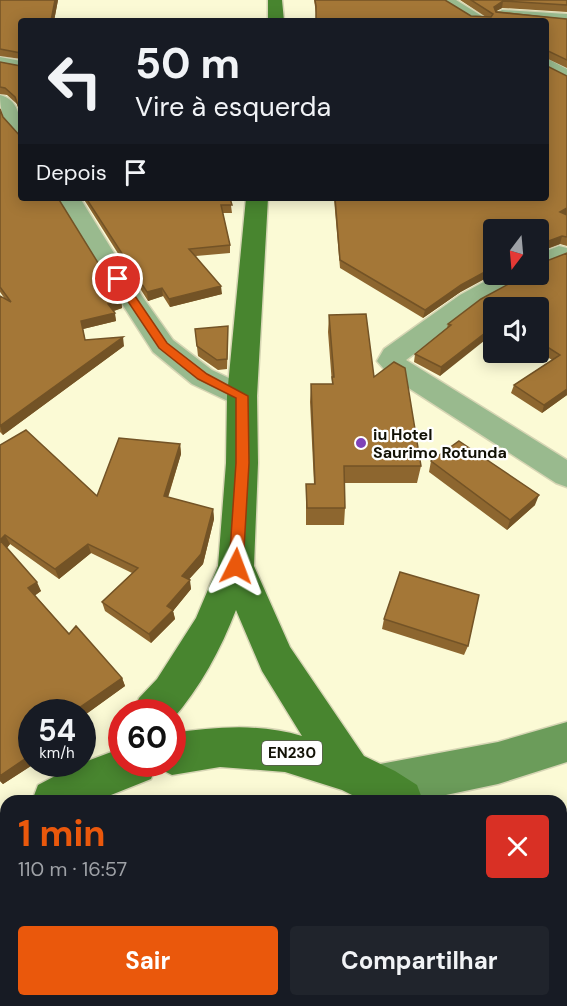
<!DOCTYPE html>
<html lang="pt">
<head>
<meta charset="utf-8">
<style>
  body { margin:0; font-family:"DM Sans",sans-serif; background:#20242c; color:#f1f3f6; height:100vh; display:flex; flex-direction:column; font-size:22px; white-space:nowrap }
  * { box-sizing:border-box; margin:0 }
  p { font-size:20px; color:#9ea1a6 }
  .icon { flex:none; width:33px; height:33px; fill:none; stroke:currentColor; stroke-width:2; stroke-linecap:round; stroke-linejoin:round }
  .map { position:relative; flex:1; overflow:hidden }
  .panel { position:absolute; left:0px; top:795px; width:567px; height:212px; display:flex; flex-direction:column; background:#171b24; border-radius:18px 18px 0 0; box-shadow:0 3px 15px #0003 }
  .panel>* { flex:none }
  .hud { position:absolute; left:18px; top:18px; width:531px; height:183px; border-radius:6px; box-shadow:0 3px 15px #0003; background:#171b24; color:#f1f3f6; overflow:hidden }
  .needle { width:39px; rotate:196deg }
  .buttons { position:absolute; left:483px; top:219px; display:grid; gap:12px }
  .buttons a { display:grid; place-items:center; width:66px; height:66px; border-radius:6px; background:#171b24; box-shadow:0 3px 15px #0003; font-size:30px }
  .speed { position:absolute; left:18px; top:699px; display:flex; gap:12px; font-size:30px; font-weight:700; text-align:center }
  .speed>* { display:grid; place-content:center; width:78px; height:78px; border-radius:50%; background:#171b24; box-shadow:0 3px 15px #0003; line-height:1 }
  .speed small { font-size:15px; font-weight:400 }
  .speed .limit { border:9px solid #d22; background:#fff; color:#111 }
  .pin { position:absolute; display:grid; place-items:center; width:51px; height:51px; color:#fff; margin:-26px; border:3px solid #fff; border-radius:50%; box-shadow:0 2px 6px #0007 }
  .me { position:absolute; width:66px; margin:-33px; rotate:3deg; stroke-linejoin:round; filter:drop-shadow(0 0 4px #0008) }
  .turn { display:flex; align-items:center; gap:21px; height:126px; padding:0 18px; font-size:27px }
  .turn .icon { width:78px; height:78px; stroke-width:2.5 }
  .turn b { display:block; font-size:42px; line-height:51px }
  .then { display:flex; align-items:center; height:57px; padding:0 18px; background:#0003; gap:12px; font-size:22px }
  .round { display:grid; place-items:center; flex:none; width:63px; height:63px; border-radius:6px; background:#20242c }
  .head { display:flex; align-items:center; justify-content:space-between; height:102px; padding:0 18px }
  h1 { font-size:36px; font-weight:700; line-height:45px; color:#ea580c }
  .button { display:flex; gap:12px; margin-top:auto; padding:12px 18px }
  .button a { flex:1; height:69px; border-radius:6px; background:#ea580c; color:#fff; font-size:24px; font-weight:700; line-height:69px; text-align:center }
  .button a+a { background:#20242c; color:#f1f3f6 }
  .map>svg:first-child { display:block }
  .green { fill:#f9cbba }
  .lines { fill:none; stroke-linecap:round; stroke-linejoin:round }
  .street-casing { stroke:#d6d5b4; stroke-width:3 }
  .secondary-casing { stroke:#d6d5b4; stroke-width:3 }
  .primary-casing { stroke:#d6d5b4; stroke-width:3 }
  .street { fill:#99ba8e; fill-rule:evenodd }
  .secondary { fill:#6b9c5a; fill-rule:evenodd }
  .primary { fill:#48852f; fill-rule:evenodd }
  .wall { fill:#8d662f }
  .shaded-wall { fill:#735326 }
  .building { fill:#a47737; stroke:#735326; stroke-width:1.5 }
  .route { fill:#ea580c; stroke:#983908; stroke-width:1.5 }
  .poi-dot { fill:#7f43b8; stroke:#fff; stroke-width:2 }
  .labels { text-anchor:middle; dominant-baseline:central; stroke-width:4.5; stroke-linejoin:round; paint-order:stroke }
  .shield { fill:#fff; stroke:#595850; stroke-width:1.5 }
  .shield-label { font-size:15px; font-weight:bold; fill:#121105 }
  .poi-label { font-size:16px; font-weight:bold; fill:#121105; stroke:#fff; text-anchor:start }
</style>
</head>
<body>
<div class="map">
<svg width="567" height="1006" viewBox="0 0 567 1006">
  <rect width="100%" height="100%" fill="#fbfad5"/>
  <path class="green" d="M6 961V1000L81 1001 84 1006H0V978Z
    M228 1000H400V1001L397 1006H227Z
    M125 1001V1000L194 1001 193 1006H119Z"/>
  <g class="lines">
    <defs>
      <path id="street" d="M438 0H456L490 21H471Z
        M502 10 567 14V24L497 17 495 14Z
        M0 57 21 61V71L0 67Z
        M546 58 567 69V82L546 71Z
        M0 95C18 99 21 118 21 134 4 129 0 110 0 95Z
        M58 198H80L130 279 173 340 212 370 252 389 257 396 252 403 242 406 232 403 192 384 153 352 106 279Z
        M559 246 567 248V258L538 271V254Z
        M498 274H530L527 279 478 305 406 360 567 460V487L556 483 390 376 377 361 384 349 460 295Z"/>
      <path id="secondary" d="M567 722V762L498 784 427 799 364 801 358 786 365 771 380 764 498 742Z"/>
      <path id="primary" d="M268 0H282L284 21H268Z
        M246 198H268L257 396 258 463 254 566 290 647 364 756 395 771 417 785 423 801H364L342 790 285 772 220 767 172 775 156 767 151 779 96 801H32L38 785 74 766 122 748V764H172V733C215 727 260 723 302 736L262 671 236 610C221 649 200 688 172 720V712H133L139 698 157 679 196 618 218 566 226 463 227 396Z
        M6 813V862L0 865V816Z
        M561 975 567 977V1006H536L534 1000H561Z"/>
    </defs>
    <use href="#street" class="street-casing"/>
    <use href="#secondary" class="secondary-casing"/>
    <use href="#primary" class="primary-casing"/>
    <use href="#street" class="street"/>
    <use href="#secondary" class="secondary"/>
    <use href="#primary" class="primary"/>
  </g>
  <path class="wall" d="M0 0H58L54 21 21 122 20 112 17 104 7 95 0 94V62L21 66V59L0 56Z
    M314 0H445L471 16 486 17 460 0H567V12L502 8 496 11 567 19V68L546 58 547 66 567 76V246L560 244 539 252V264L567 253V395L542 413 511 393 514 385 552 360 538 351V308H494L440 376 414 362 415 354 447 328 448 324 538 274V230L459 293 423 318 340 268 334 199H329V198H546L316 13Z
    M0 109 3 117 121 300 122 308 114 311 116 321 83 329 85 340 124 346 3 435 0 432V296L5 299 0 292Z
    M83 198H230L232 213H223L230 245V253L196 256 222 294 170 307 163 296 148 301Z
    M329 315 374 377 421 466 417 483H344L345 508 344 525H306V484H314L310 402 311 384H332L328 332Z
    M195 329 228 337 227 369 218 370 198 356Z
    M180 444 181 454 168 498 213 509 214 519 203 564 189 579 191 589 173 611 175 619 151 643 105 611 102 602 132 573 91 553 59 579 10 544 7 548 41 591 35 595 69 634 122 678 125 686 82 717V712L32 764H34L3 784 0 781V445L97 496Z
    M431 461 535 505 507 530 429 472Z
    M384 619 468 646 464 655 382 629Z"/>
  <path class="shaded-wall" d="M55 0H58L54 21H51Z
    M503 1 502 8 493 13 494 7Z
    M567 208V215L560 212Z
    M562 236 560 244 538 252V245Z
    M494 267V274L459 293 423 318 425 310 461 285Z
    M221 286 222 294 170 307 169 299Z
    M162 288 163 296 148 301 147 292Z
    M121 300 122 308 110 312 108 304Z
    M115 313 116 321 83 329 87 349 81 321Z
    M494 326V333L440 376 441 367Z
    M123 337 124 346 3 435 0 426Z
    M567 389V395L542 413 544 405Z
    M180 444 181 454 165 506 164 496Z
    M539 495 535 505 507 530 510 520Z
    M213 509 214 519 203 564 184 585 182 576Z
    M5 535 10 544 5 550 0 540Z
    M88 544 91 553 59 579 55 569Z
    M190 580 191 589 173 611 175 619 151 643 149 634 167 606Z
    M37 582 41 591 33 597 28 588Z
    M122 678 125 686 82 717V712H73Z
    M32 754V764H34L3 784 0 781V776Z"/>
  <path class="building" d="M0 0H55L51 21H21V53L0 49Z
    M315 0H445L471 16 491 17 493 14 471 0H567V5L503 1 494 7 496 12 567 19V60L546 50V21H316V6Z
    M546 51 547 66 567 76V208L560 212 567 215V237L562 236 538 245V230H494V267L461 285 425 310 340 260 335 198H546Z
    M21 56V122L19 108 15 97 5 88 0 87V62L21 66Z
    M0 109 3 117 21 137V198H58L121 300 108 304 115 313 81 321 85 340 123 337 0 426V296L11 302 0 287Z
    M86 198H230L232 205H221L230 245 189 249 221 286 169 299 162 288 147 292Z
    M538 248 539 264 567 253V389L544 405 514 385 560 355 538 341V308H494V326L441 367 415 354 451 325 448 324 481 299 527 274H538Z
    M366 314 374 377 394 362 405 368 421 466H344L345 508H307L306 484H315L311 384H333L332 377H334L329 315Z
    M228 326 227 359 217 360 197 346 195 329Z
    M26 430 97 496 119 438 180 444 164 496 213 509 201 554 182 576 190 580 167 606 173 610 149 634 102 602 138 568 88 544 55 569 5 535 0 540 37 582 28 588 69 634 76 626 122 678 73 712H32V754L0 776V445Z
    M459 441 539 495 510 520 431 461Z
    M400 572 479 595 468 646 384 619Z"/>
  <path class="route" d="M118 276 122 277 167 343 207 374 248 396 249 463 243 566 241 570H231L229 566 236 463V398L198 379 159 348 113 279Z"/>
  <circle class="poi-dot" cx="361" cy="443" r="6"/>
  <g class="labels">
    <rect class="shield" x="262" y="741" width="60" height="24" rx="4.5"/>
    <g class="shield-label">
      <text x="292" y="753">EN230</text>
    </g>
    <g class="poi-label">
      <text x="373" y="434">iu Hotel<tspan x="373" dy="18">Saurimo Rotunda</tspan></text>
    </g>
  </g>
</svg>
<div class="buttons">
<a><svg class="needle" viewBox="-14 -14 28 28"><path d="M0-13l5 13h-10z" fill="#e53935"/><path d="M0 13l5-13h-10z" fill="#9ea1a6"/></svg></a>
<a><svg class="icon" aria-label="sound" viewBox="0 0 24 24"><path d="M4 9h4l5-4v14l-5-4H4zM17 9q2 3 0 6"/></svg></a>
</div>
<div class="speed"><div>54<small>km/h</small></div><div class="limit">60</div></div>
<div class="pin" style="left:118px;top:279px;background:#d93025"><svg class="icon" aria-label="arrive" viewBox="0 0 24 24"><path d="M6 21V4h12l-3 4 3 4H6"/></svg></div>
<svg class="me" style="left:236px;top:566px" viewBox="-20 -20 40 40"><path d="M0-17L14 15 0 8-14 15z" fill="#ea580c" stroke="#fff" stroke-width="4"/></svg>
<div class="hud">
<div class="turn"><svg class="icon" aria-label="left" viewBox="0 0 24 24"><path d="M17 20v-9H6M10 6l-5 5 5 5"/></svg><div><b>50 m</b>Vire à esquerda</div></div>
<div class="then">Depois<svg class="icon" aria-label="arrive" viewBox="0 0 24 24"><path d="M6 21V4h12l-3 4 3 4H6"/></svg></div>
</div>
<section class="panel">
<div class="head"><div><h1>1 min</h1><p>110 m · 16:57</p></div><a class="round" style="background:#d93025;color:#fff"><svg class="icon" aria-label="close" viewBox="0 0 24 24"><path d="M6 6l12 12M18 6L6 18"/></svg></a></div>
<div class="button"><a>Sair</a><a>Compartilhar</a></div>
</section>
</div>
</body>
</html>
